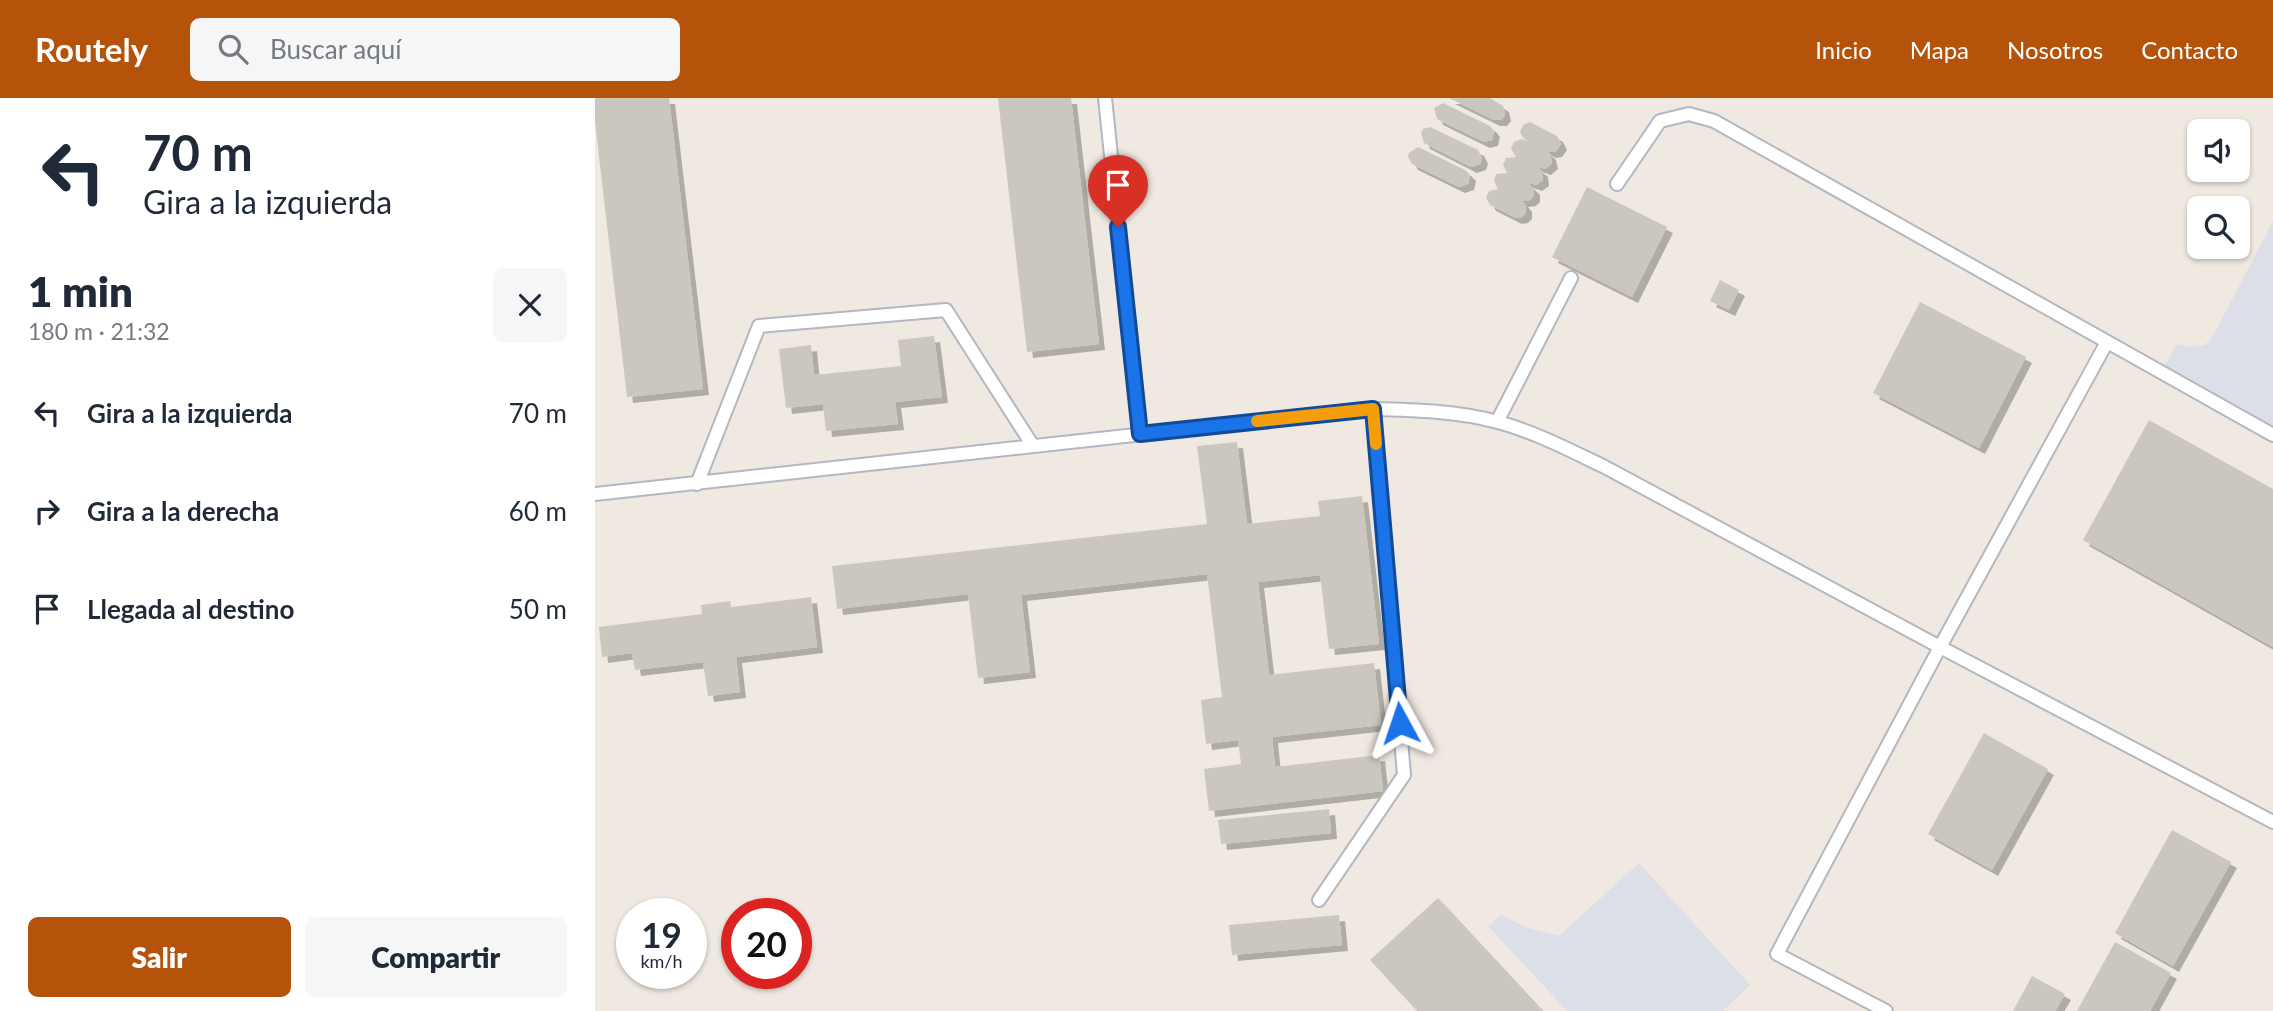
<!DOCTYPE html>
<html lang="es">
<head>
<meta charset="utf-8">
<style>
  body { margin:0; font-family:Lato,sans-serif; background:#f6f6f7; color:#1f2937; height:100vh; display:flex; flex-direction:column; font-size:26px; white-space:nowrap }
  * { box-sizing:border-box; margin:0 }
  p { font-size:23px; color:#747a83 }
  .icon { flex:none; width:38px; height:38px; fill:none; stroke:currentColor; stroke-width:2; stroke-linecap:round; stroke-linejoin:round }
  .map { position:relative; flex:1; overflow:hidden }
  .drawer { display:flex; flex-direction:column; background:#fff; width:595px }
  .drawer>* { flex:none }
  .banner { background:#fff; color:#1f2937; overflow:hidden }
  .buttons { position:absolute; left:1592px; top:21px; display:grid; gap:14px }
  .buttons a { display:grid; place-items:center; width:63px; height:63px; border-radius:10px; background:#fff; box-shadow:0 2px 5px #0004; font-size:35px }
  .speed { position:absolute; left:21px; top:800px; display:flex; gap:14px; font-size:35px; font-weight:700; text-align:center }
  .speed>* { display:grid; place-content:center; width:91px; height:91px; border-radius:50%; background:#fff; box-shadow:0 2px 5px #0004; line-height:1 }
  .speed small { font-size:18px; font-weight:400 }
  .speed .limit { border:10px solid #d22; background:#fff; color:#111 }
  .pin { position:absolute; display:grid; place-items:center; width:60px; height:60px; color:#fff; margin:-72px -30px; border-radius:50% 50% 50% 0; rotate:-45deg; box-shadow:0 0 7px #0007 }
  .pin .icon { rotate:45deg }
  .me { position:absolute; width:77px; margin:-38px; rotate:355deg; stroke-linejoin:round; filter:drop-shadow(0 0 5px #0008) }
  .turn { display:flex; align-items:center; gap:24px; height:147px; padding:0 28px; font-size:32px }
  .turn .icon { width:91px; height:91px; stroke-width:2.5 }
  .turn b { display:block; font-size:49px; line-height:60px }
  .round { display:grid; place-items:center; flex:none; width:74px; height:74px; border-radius:10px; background:#f6f6f7 }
  .summary { display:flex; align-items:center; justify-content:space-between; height:119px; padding:0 28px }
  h1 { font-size:42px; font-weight:800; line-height:52px }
  .primary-button { display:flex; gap:14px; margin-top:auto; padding:14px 28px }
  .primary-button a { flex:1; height:80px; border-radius:10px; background:#b45309; color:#fff; font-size:28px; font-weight:800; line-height:80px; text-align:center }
  .primary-button a+a { background:#f6f6f7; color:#1f2937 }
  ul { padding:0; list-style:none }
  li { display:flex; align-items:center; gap:21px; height:98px; padding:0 28px }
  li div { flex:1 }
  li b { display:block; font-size:26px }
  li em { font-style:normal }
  header { display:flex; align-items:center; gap:42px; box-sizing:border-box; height:98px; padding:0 35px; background:#b45309; color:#fff }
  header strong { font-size:33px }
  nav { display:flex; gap:38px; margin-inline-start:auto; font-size:24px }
  .search { width:490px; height:63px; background:#f6f6f7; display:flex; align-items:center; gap:18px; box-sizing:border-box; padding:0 24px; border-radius:10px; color:#747a83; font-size:26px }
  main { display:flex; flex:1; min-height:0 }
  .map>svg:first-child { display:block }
  .airport { fill:#dcdee8 }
  .building { fill:#cbc7bf; filter:url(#shadow) }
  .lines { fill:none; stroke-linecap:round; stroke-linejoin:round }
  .service-casing { stroke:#b4b7c1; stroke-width:16 }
  .service { stroke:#fff; stroke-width:12 }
  .route-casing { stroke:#114b97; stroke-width:18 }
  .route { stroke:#1a73e8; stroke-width:12 }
  .slow { stroke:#f59e0b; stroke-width:12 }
</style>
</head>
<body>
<header>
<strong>Routely</strong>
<div class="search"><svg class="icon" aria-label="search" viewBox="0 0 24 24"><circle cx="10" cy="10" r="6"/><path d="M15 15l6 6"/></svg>Buscar aquí</div>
<nav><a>Inicio</a><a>Mapa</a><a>Nosotros</a><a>Contacto</a></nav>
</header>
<main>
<section class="drawer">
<div class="banner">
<div class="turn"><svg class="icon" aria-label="left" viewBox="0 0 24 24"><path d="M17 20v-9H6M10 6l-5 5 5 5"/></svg><div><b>70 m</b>Gira a la izquierda</div></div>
</div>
<div class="summary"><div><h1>1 min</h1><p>180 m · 21:32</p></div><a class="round"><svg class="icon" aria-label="close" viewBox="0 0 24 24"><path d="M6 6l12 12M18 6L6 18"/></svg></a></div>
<ul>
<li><svg class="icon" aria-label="left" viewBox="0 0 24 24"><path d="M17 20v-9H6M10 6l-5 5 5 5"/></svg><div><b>Gira a la izquierda</b></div><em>70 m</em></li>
<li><svg class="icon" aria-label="right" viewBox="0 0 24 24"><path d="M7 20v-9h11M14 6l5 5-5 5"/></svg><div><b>Gira a la derecha</b></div><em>60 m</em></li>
<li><svg class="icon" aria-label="arrive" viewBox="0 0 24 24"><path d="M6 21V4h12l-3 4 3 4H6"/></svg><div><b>Llegada al destino</b></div><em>50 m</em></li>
</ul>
<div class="primary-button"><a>Salir</a><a>Compartir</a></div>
</section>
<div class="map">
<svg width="1678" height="913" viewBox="0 0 1678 913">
  <defs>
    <filter id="shadow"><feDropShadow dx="6" dy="6" stdDeviation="0" flood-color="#0004"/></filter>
  </defs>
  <rect width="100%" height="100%" fill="#efe9e1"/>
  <path class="airport" d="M1678 123V331L1569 270 1582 246 1595 249 1610 247 1618 238Z
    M1044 765 1155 887 1128 913H972L893 828 906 817 930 829 964 838Z"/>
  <path class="building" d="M0 0H74L108 291 32 299 0 24Z
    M403 0H476L504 246 432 254Z
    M854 0H895L908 8 910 17 906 22H899Z
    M848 5 895 28 899 33 897 42 889 44 842 21 839 10Z
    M935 24 962 38 966 46 961 53 955 54 949 51 955 56 957 65 950 71 941 68 947 73 948 82 941 87 932 84 939 91V98L935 102 927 103 931 108V115L927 119 921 120 895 107 891 100 894 93 903 91 899 83 901 76 912 75 908 67 911 60 921 59 916 51 919 44 926 41 935 44 929 41 925 34 928 27Z
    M835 29 883 52 887 60 885 66 876 69 829 45 826 35 828 31Z
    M823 49 870 72 875 77 873 86 864 89 817 66 813 59 814 55Z
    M992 89 1072 129 1037 199 957 159Z
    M1125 182 1144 192 1134 212 1115 203Z
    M1325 204 1431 259 1384 350 1278 295Z
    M339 238 347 299 300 304 303 326 231 333 228 306 191 310 184 251 216 247 219 277 306 268 303 242Z
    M1554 322 1678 391V549L1488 442Z
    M642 344 652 426 725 418 723 403 767 398 784 546 734 551 725 477 663 484 674 577 779 565 786 627 677 639 680 669 784 657 788 693 614 713 609 671 646 666 643 642 611 646 606 602 627 599 612 476 426 497 435 574 383 580 373 496 242 511 237 468 612 426 602 348Z
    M216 499 222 549 141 559 145 594 113 598 108 564 40 572 37 555 7 559 4 529 107 516 106 507 135 503 136 509Z
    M1389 635 1453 671 1397 772 1333 736Z
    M734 711 736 735 626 746 623 722Z
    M1577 732 1636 764 1578 868 1520 835Z
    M843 800 948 913H822L775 862Z
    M744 817 747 847 637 857 634 827Z
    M1520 844 1576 875 1555 913H1482Z
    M1437 878 1470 896 1460 913H1418Z"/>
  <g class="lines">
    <defs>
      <path id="service" d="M510 0 545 336
        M1022 86 1065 23 1094 16 1119 23 1678 337
        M902 324 976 180
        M102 386 164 228 351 212 438 348
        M0 396 778 311C820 312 862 313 903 324 940 334 974 352 1008 368L1345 549 1678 724
        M724 802 809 677 778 311
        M1291 913 1182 856 1345 549 1512 244"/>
    </defs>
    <use href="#service" class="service-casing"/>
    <use href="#service" class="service"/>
  </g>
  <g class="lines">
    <defs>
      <path id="route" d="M523 129 545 336 778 311 805 625"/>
    </defs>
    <use href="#route" class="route-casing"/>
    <use href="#route" class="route"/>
    <path class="slow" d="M662 323 778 311 781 346"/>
  </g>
</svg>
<div class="buttons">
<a><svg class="icon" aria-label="sound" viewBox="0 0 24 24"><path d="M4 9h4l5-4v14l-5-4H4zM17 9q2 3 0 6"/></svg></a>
<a><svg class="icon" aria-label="search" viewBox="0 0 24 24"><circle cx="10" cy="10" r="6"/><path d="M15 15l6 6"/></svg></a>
</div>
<div class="speed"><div>19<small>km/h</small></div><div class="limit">20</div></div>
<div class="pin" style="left:523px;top:129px;background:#d93025"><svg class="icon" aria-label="arrive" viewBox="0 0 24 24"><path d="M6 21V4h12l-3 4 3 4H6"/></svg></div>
<svg class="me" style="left:805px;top:625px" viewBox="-20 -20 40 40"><path d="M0-17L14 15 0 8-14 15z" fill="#1a73e8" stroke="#fff" stroke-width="4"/></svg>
</div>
</main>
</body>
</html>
